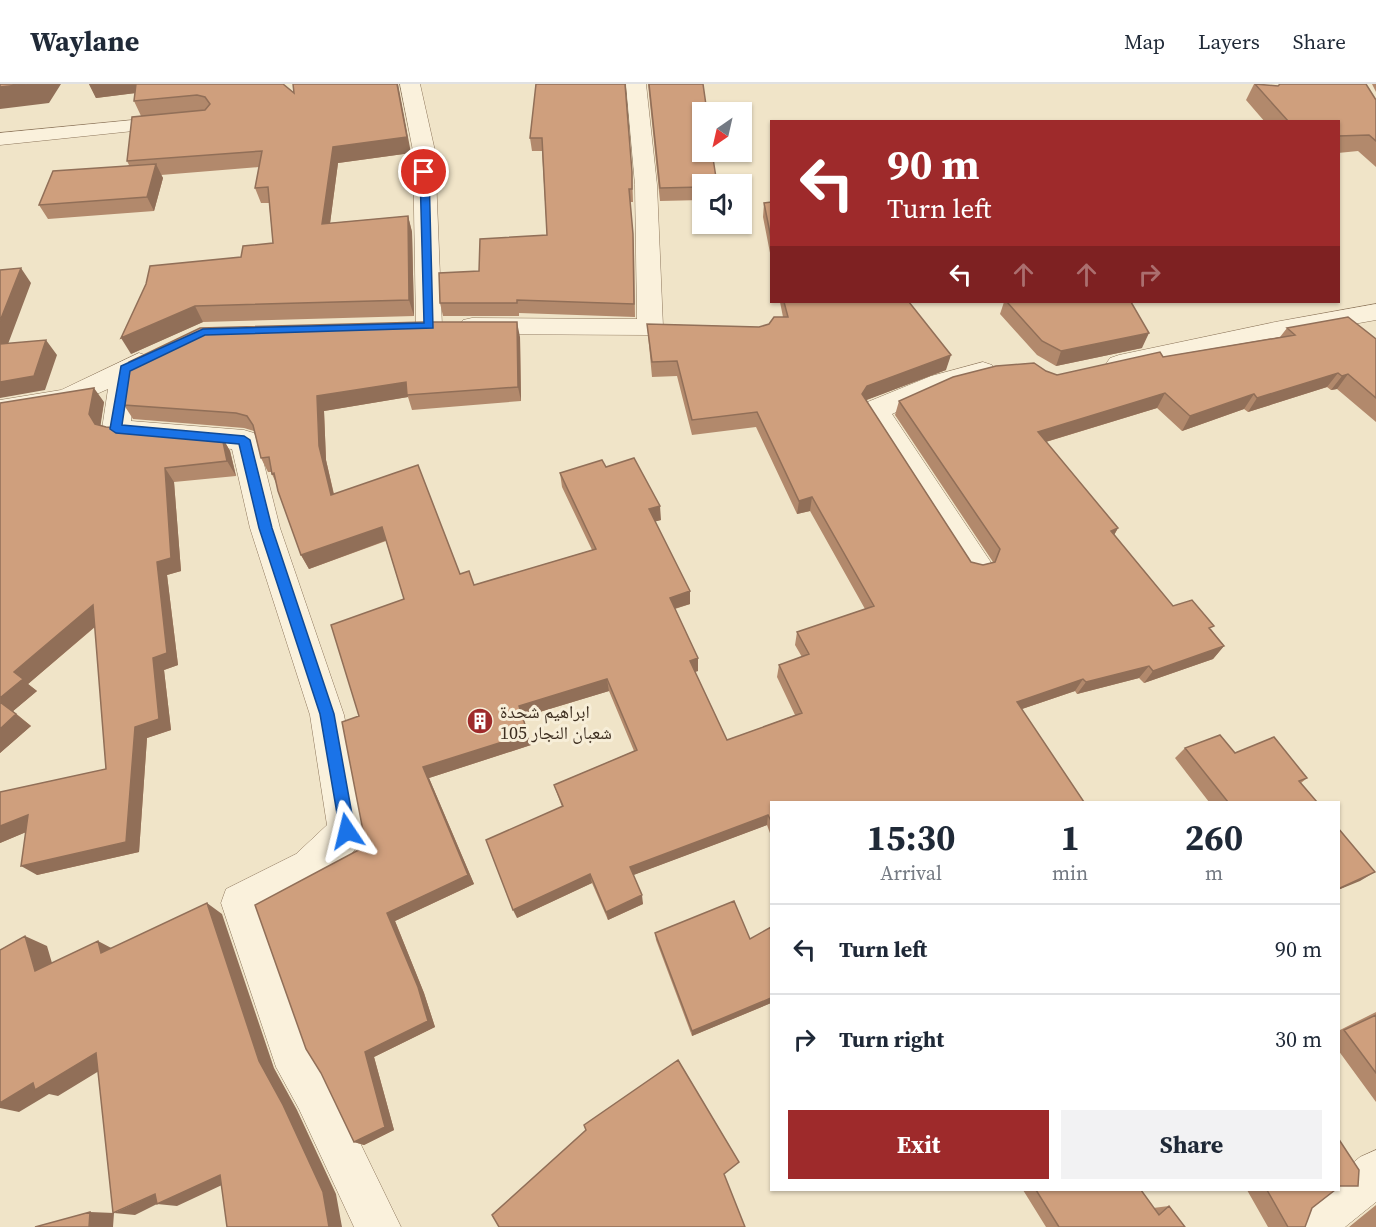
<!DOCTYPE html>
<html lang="en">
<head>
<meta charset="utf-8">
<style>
  body { margin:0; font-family:"Source Serif 4","Noto Naskh Arabic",serif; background:#f2f2f3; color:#1f2937; height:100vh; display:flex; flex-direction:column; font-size:22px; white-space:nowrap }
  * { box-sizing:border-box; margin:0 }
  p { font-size:20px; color:#747a83 }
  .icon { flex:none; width:33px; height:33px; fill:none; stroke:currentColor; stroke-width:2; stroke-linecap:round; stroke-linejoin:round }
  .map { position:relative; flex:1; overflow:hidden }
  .sheet { position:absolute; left:770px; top:717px; width:570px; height:390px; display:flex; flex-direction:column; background:#fff; border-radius:0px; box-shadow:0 2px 4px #0004 }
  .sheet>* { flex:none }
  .top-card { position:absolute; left:770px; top:36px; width:570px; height:183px; border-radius:0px; box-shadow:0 2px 4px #0004; background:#9e2a2b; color:#fff; overflow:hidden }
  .needle { width:39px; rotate:214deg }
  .controls { position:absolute; left:692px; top:18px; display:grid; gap:12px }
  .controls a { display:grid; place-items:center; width:60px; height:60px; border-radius:0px; background:#fff; box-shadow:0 2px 4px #0004; font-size:30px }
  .pin { position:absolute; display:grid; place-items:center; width:51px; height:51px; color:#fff; margin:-26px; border:3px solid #fff; border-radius:50%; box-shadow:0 2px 6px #0007 }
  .me { position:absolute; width:66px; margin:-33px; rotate:350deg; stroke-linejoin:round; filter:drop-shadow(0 0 4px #0008) }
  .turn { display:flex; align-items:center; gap:21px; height:126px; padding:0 18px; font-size:27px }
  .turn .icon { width:78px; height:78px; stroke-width:2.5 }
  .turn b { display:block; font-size:42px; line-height:51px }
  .lanes { display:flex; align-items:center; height:57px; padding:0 18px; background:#0003; justify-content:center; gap:30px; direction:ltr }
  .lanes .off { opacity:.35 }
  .eta { display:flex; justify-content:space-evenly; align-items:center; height:102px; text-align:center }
  .eta b { font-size:36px; font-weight:700; line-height:42px }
  .primary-button { display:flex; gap:12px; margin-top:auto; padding:12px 18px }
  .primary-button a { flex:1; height:69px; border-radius:0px; background:#9e2a2b; color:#fff; font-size:24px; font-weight:700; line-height:69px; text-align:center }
  .primary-button a+a { background:#f2f2f3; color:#1f2937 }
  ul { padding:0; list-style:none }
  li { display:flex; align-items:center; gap:18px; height:90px; padding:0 18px; border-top:2px solid #e0e1e3 }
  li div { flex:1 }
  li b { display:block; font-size:22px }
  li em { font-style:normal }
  header { display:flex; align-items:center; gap:36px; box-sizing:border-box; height:84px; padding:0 30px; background:#fff; border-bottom:2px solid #e0e1e3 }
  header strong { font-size:28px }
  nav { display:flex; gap:33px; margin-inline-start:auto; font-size:21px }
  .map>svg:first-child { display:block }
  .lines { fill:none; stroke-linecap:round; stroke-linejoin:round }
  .minor-casing { stroke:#8d765c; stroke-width:1 }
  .minor { fill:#faf1dc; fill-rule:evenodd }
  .wall { fill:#b2896c }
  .shaded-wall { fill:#916f58 }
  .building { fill:#cf9f7d; stroke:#916f58; stroke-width:1.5 }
  .route { fill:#1a73e8; stroke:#114b97; stroke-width:1.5 }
  .labels { text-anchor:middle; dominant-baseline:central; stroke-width:6; stroke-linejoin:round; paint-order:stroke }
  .poi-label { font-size:18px; fill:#3d2e20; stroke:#f7eed8; text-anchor:start }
</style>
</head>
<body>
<header>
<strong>Waylane</strong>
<nav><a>Map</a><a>Layers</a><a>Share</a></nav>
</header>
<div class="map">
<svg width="1376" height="1143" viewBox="0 0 1376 1143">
  <rect width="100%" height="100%" fill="#f0e4c8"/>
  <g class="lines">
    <defs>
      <path id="minor" d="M400 0H420L435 67 442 242 438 248 429 250 420 248 416 242 413 67Z
        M626 0H646L657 101 663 243 659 249 650 251 472 250 463 248 459 242 463 236 472 234 637 235 635 101Z
        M174 32 181 34 184 38 181 42 0 61V49Z
        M1376 220V236L1275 254 1119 289 1110 286 1106 280 1110 274 1119 271 1275 238Z
        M139 269 148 272 152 278 148 284 137 290 131 337 244 346 254 349 258 356 280 444 344 631 366 747C348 788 300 808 263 828L314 971 329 995 401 1143H354L299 1025 276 983 221 819 226 805 296 770 327 741 310 631 250 444 232 365 116 355 106 352 102 345 108 305 67 323 0 334V316L61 306Z
        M983 278 992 281 996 287 992 293 948 305 892 330 992 480 988 489 977 492 966 489 861 326 865 319 931 292Z
        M1376 1066V1118L1345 1143H1286L1293 1127 1319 1106H1338V1091L1360 1073Z"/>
    </defs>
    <use href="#minor" class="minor-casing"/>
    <use href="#minor" class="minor"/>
  </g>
  <path class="wall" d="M89 0 294 9 411 69 338 79 330 139 408 132 412 148 414 232 203 238 131 270 241 173 273 159 269 119H261L255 104 259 83 161 91 163 94 154 127 48 135 39 121 129 81 127 77 141 32 134 17 135 9 96 14Z
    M536 0 632 88 633 118H630L634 163 635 233 519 229V232H443L440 219 479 187 547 151 542 67H532L530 54Z
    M648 0H703L702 116 660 117Z
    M1254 0 1278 2 1376 16V83L1358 67 1338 69V38H1265L1246 16Z
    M1372 0H1376V8Z
    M771 118V174L763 133 764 119Z
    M780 218H909L946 286 866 316 971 478 983 481 993 478 895 331 899 317 1046 287 1057 291 1280 253 1287 244 1376 255V338L1337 305 1331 306 1327 303 1248 328 1244 325 1182 347 1157 324 1046 358 1118 444 1114 451 1173 522 1211 545 1224 562 1213 575 1144 599 1139 594 1077 610 1075 607 1022 625 771 718V752L767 741 633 791 643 820 608 836 592 799 517 834 562 723 554 701 634 667 609 607 523 633 531 661 429 694 474 800 395 837 424 909 435 943 374 973 394 1046 364 1061 354 1058 366 762 359 632 404 515 386 457 309 485 301 471 276 399 271 388H268L261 374 254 347 244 344 133 335 124 321 520 253 521 317 412 326 408 313 324 327 326 376 334 410 460 490 474 501 592 466 562 403 560 389 606 383 661 436 655 437 690 520 675 525 698 574V587L695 588 727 656 795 631 777 593 779 581 802 573 795 561 797 548 865 525 810 427 797 430 756 343 692 351 677 292 652 293 647 240 759 243 769 240 783 233Z
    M1004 218H1131L1142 264 1056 282 1037 271 1000 230Z
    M104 318 100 341 106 343 222 353 230 367 236 392 174 398 181 487 167 491 178 581 164 586 171 646 147 654 139 768 37 791 26 748 0 759V708L106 685 95 543 28 600 37 607 13 627 31 642 0 669V319Z
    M1185 664 1235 669 1307 694 1301 699 1317 718H1209L1175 674Z
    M771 843V919L692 952 656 856 655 849 750 855Z
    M1376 928V1018L1338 966V947Z
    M1023 1106H1141L1153 1124 1169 1122 1185 1143H1046Z
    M1247 1106H1335L1312 1124 1305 1143H1268Z
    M1376 1121V1143H1349Z"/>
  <path class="shaded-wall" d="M27 0H61L49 19 0 25V3Z
    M89 0H141L144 8 96 14Z
    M397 0H398L411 69 338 79 328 155 322 140 333 63Z
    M156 80 163 94 154 127 147 113Z
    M408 132 412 148 414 232 409 216Z
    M21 184 31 199 2 276 0 274V237Z
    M195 222 203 238 131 270 121 254Z
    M517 238 520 253 521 317 518 303Z
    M1149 249 1142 264 1056 282 1061 267Z
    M46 256 57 271 45 306 0 314V298Z
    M951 271 946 286 864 317 862 310 867 302Z
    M1338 289 1327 303 1248 328 1257 314Z
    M1348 290 1337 305 1331 306 1342 292Z
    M406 298 408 313 324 327 326 376 337 425 331 411 319 362 317 312Z
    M94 304 104 318 100 345 95 340 89 330Z
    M1165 309 1157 324 1032 362 1038 348Z
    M1254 310 1244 325 1182 347 1190 332Z
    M222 353 230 367 236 392 227 377Z
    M165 384 174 398 181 487 167 491 178 581 164 586 171 646 147 654 139 768 37 791 21 782 126 758 135 643 153 574 157 478Z
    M812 413 810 427 797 430 799 417Z
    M660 422 661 436 650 439 649 425Z
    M382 443 387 456 309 485 301 471Z
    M1118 444 1110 458 1111 447Z
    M690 507V520L670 526V514Z
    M93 521 105 534 28 600 37 607 12 628 0 618V614L14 588Z
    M1224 562 1213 575 1144 599 1153 587Z
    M698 574V587L690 589V577Z
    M1149 582 1139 594 1077 610 1086 598Z
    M607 595 609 607 523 633 519 622Z
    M1083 595 1075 607 1010 629 1017 618Z
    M16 630 31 642 0 669V645Z
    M528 650 531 661 429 694 474 800 395 837 424 909 435 943 374 973 394 1046 364 1061 354 1058 365 968 387 829 423 683Z
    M28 731 43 741 0 759V742Z
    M768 731 767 741 631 792 630 783Z
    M1375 788 1360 797 1338 806V805Z
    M590 790 592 799 517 834 513 826Z
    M642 811 643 820 608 836 606 828Z
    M207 819 222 830 274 984 297 1026 336 1110 342 1143H329L259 977Z
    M25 852 47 862 57 896 35 887Z
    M98 857 117 867 101 869Z
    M771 914V919L692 952V947Z
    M96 969 117 976 58 1012 49 1010 19 1028 0 1024V1019L33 999Z
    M220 1091 237 1094 177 1122 157 1120 135 1131 114 1129 113 1143H89L90 1128 114 1129 155 1110Z"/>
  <path class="building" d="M0 0H27L0 3Z
    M136 0H283L294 9 293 0H397L407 53 333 63 322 140 408 132 409 216 195 222 121 254 146 200 150 182 241 173 243 162 273 159 268 103 255 104 262 67 127 77 132 33 205 26 210 20 205 13 197 11 134 17Z
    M536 0H625L632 88V105H629L633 150 634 220 517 216V219H440L439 189 479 187 480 155 547 151 542 54H530Z
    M649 0H703L707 28H702V68H712L717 100H702V103L660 104Z
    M1255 0 1278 2 1280 0H1366L1376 16V57L1369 51 1338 52V38H1289Z
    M156 80 147 113 39 121 53 87Z
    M771 118V154L764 119Z
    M21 184 0 237V186Z
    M784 218H909L951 271 867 302 862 310 971 478 983 481 995 478 1000 465 899 317 953 293 996 282 1034 279 1046 287 1057 291 1160 268 1163 273 1295 251 1287 244 1348 233 1376 255V314L1348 290 1342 292 1338 289 1257 314 1254 310 1190 332 1165 309 1038 348 1118 444 1111 447 1173 522 1192 516 1214 542 1209 544 1224 562 1153 587 1149 582 1086 598 1083 595 1017 618 1084 718H771V737L768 731 630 783 642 811 606 828 590 790 513 826 486 756 563 722 554 701 637 666 607 595 519 622 528 650 423 683 468 791 387 829 418 903 428 937 365 968 385 1043 354 1058 321 989 306 965 255 821 366 762 342 638 359 632 331 541 404 515 382 443 301 471 278 407 274 389 272 390 269 373 261 374 253 341 247 332 236 329 124 321 129 278 200 244 425 238H517L518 303 407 311 406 298 317 312 319 362 331 411 418 381 460 490 469 487 474 501 596 465 560 389 602 376 606 383 634 374 660 422 649 425 690 507 670 514 698 574 690 577 727 656 802 629 779 581 809 570 797 548 874 522 812 413 799 417 757 328 692 336 677 277 652 278 647 240 759 243 769 240 774 233H788Z
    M1007 218H1131L1149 249 1061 267 1042 257Z
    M46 256 34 292 0 298V260Z
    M94 304 89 330 95 340 106 343 222 353 227 377 165 384 171 474 157 478 167 569 153 574 159 635 135 643 126 758 21 782 28 731 0 742V708L106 685 93 521 14 588 23 595 0 614V319Z
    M0 618 16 630 0 645Z
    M1220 651 1235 669 1274 653 1307 694 1299 697 1317 718H1228L1185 664Z
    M1338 744 1375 788 1338 805Z
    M734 817 750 855 771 843V914L692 947 655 849Z
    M207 819 259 977 283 1021 323 1108 329 1143H227L220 1091 157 1120 155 1110 113 1129 96 969 35 1006 33 999 0 1019V866L25 852 35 887 98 857 101 869Z
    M1376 931V989L1344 946Z
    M678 976 739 1078 724 1090 745 1143H499L492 1131 586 1046 584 1041Z
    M1338 1054 1359 1086 1358 1102H1339L1338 1103Z
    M1036 1106H1141L1159 1131 1169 1122 1185 1143H1059Z
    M1267 1106H1335L1312 1124 1305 1143H1288Z
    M90 1128 89 1143H35Z"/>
  <path class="route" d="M424 86 429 88 433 244 205 251 130 287 122 341 244 352 250 356 272 444 334 630 355 747 353 752 347 754 342 752 340 747 320 630 259 444 239 360 116 349 110 345 121 282 203 245 424 239 420 88Z"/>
  <defs>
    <symbol id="building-disc" viewBox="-11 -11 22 22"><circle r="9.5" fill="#9e2a2b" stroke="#f7eed8"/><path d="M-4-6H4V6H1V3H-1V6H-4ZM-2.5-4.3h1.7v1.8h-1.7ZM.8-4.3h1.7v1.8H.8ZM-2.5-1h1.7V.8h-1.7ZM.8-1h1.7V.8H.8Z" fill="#fff"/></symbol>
  </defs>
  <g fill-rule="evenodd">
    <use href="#building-disc" x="465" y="622" width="30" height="30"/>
  </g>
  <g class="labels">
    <g class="poi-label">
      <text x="500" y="627">ابراهيم شحدة<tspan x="500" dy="21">شعبان النجار 105</tspan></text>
    </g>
  </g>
</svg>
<div class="controls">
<a><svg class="needle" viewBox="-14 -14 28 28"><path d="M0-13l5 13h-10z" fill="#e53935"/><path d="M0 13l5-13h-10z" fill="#747a83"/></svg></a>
<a><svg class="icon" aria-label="sound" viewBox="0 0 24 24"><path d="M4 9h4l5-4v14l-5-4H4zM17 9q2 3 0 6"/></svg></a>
</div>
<div class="pin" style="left:424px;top:88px;background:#d93025"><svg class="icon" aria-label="arrive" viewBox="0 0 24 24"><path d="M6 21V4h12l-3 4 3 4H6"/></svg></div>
<svg class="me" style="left:347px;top:747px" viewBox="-20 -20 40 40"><path d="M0-17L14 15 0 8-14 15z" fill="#1a73e8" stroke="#fff" stroke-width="4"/></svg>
<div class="top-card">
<div class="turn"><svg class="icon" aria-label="left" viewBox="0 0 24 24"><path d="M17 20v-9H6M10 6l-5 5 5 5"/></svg><div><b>90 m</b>Turn left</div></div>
<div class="lanes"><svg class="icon" aria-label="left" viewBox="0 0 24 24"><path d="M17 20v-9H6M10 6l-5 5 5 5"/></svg><svg class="icon off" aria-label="ahead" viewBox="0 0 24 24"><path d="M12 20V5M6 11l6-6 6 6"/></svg><svg class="icon off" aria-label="ahead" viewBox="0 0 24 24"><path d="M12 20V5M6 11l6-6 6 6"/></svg><svg class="icon off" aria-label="right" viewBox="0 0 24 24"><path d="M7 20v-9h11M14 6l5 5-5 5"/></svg></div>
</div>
<section class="sheet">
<div class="eta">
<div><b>15:30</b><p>Arrival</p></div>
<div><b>1</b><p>min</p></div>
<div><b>260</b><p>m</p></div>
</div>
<ul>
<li><svg class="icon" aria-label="left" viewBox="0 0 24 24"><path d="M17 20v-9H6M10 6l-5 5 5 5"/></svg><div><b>Turn left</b></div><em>90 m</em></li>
<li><svg class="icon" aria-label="right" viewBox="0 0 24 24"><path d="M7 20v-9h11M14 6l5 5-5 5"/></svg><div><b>Turn right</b></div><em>30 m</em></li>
</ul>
<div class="primary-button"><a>Exit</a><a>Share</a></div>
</section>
</div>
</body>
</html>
